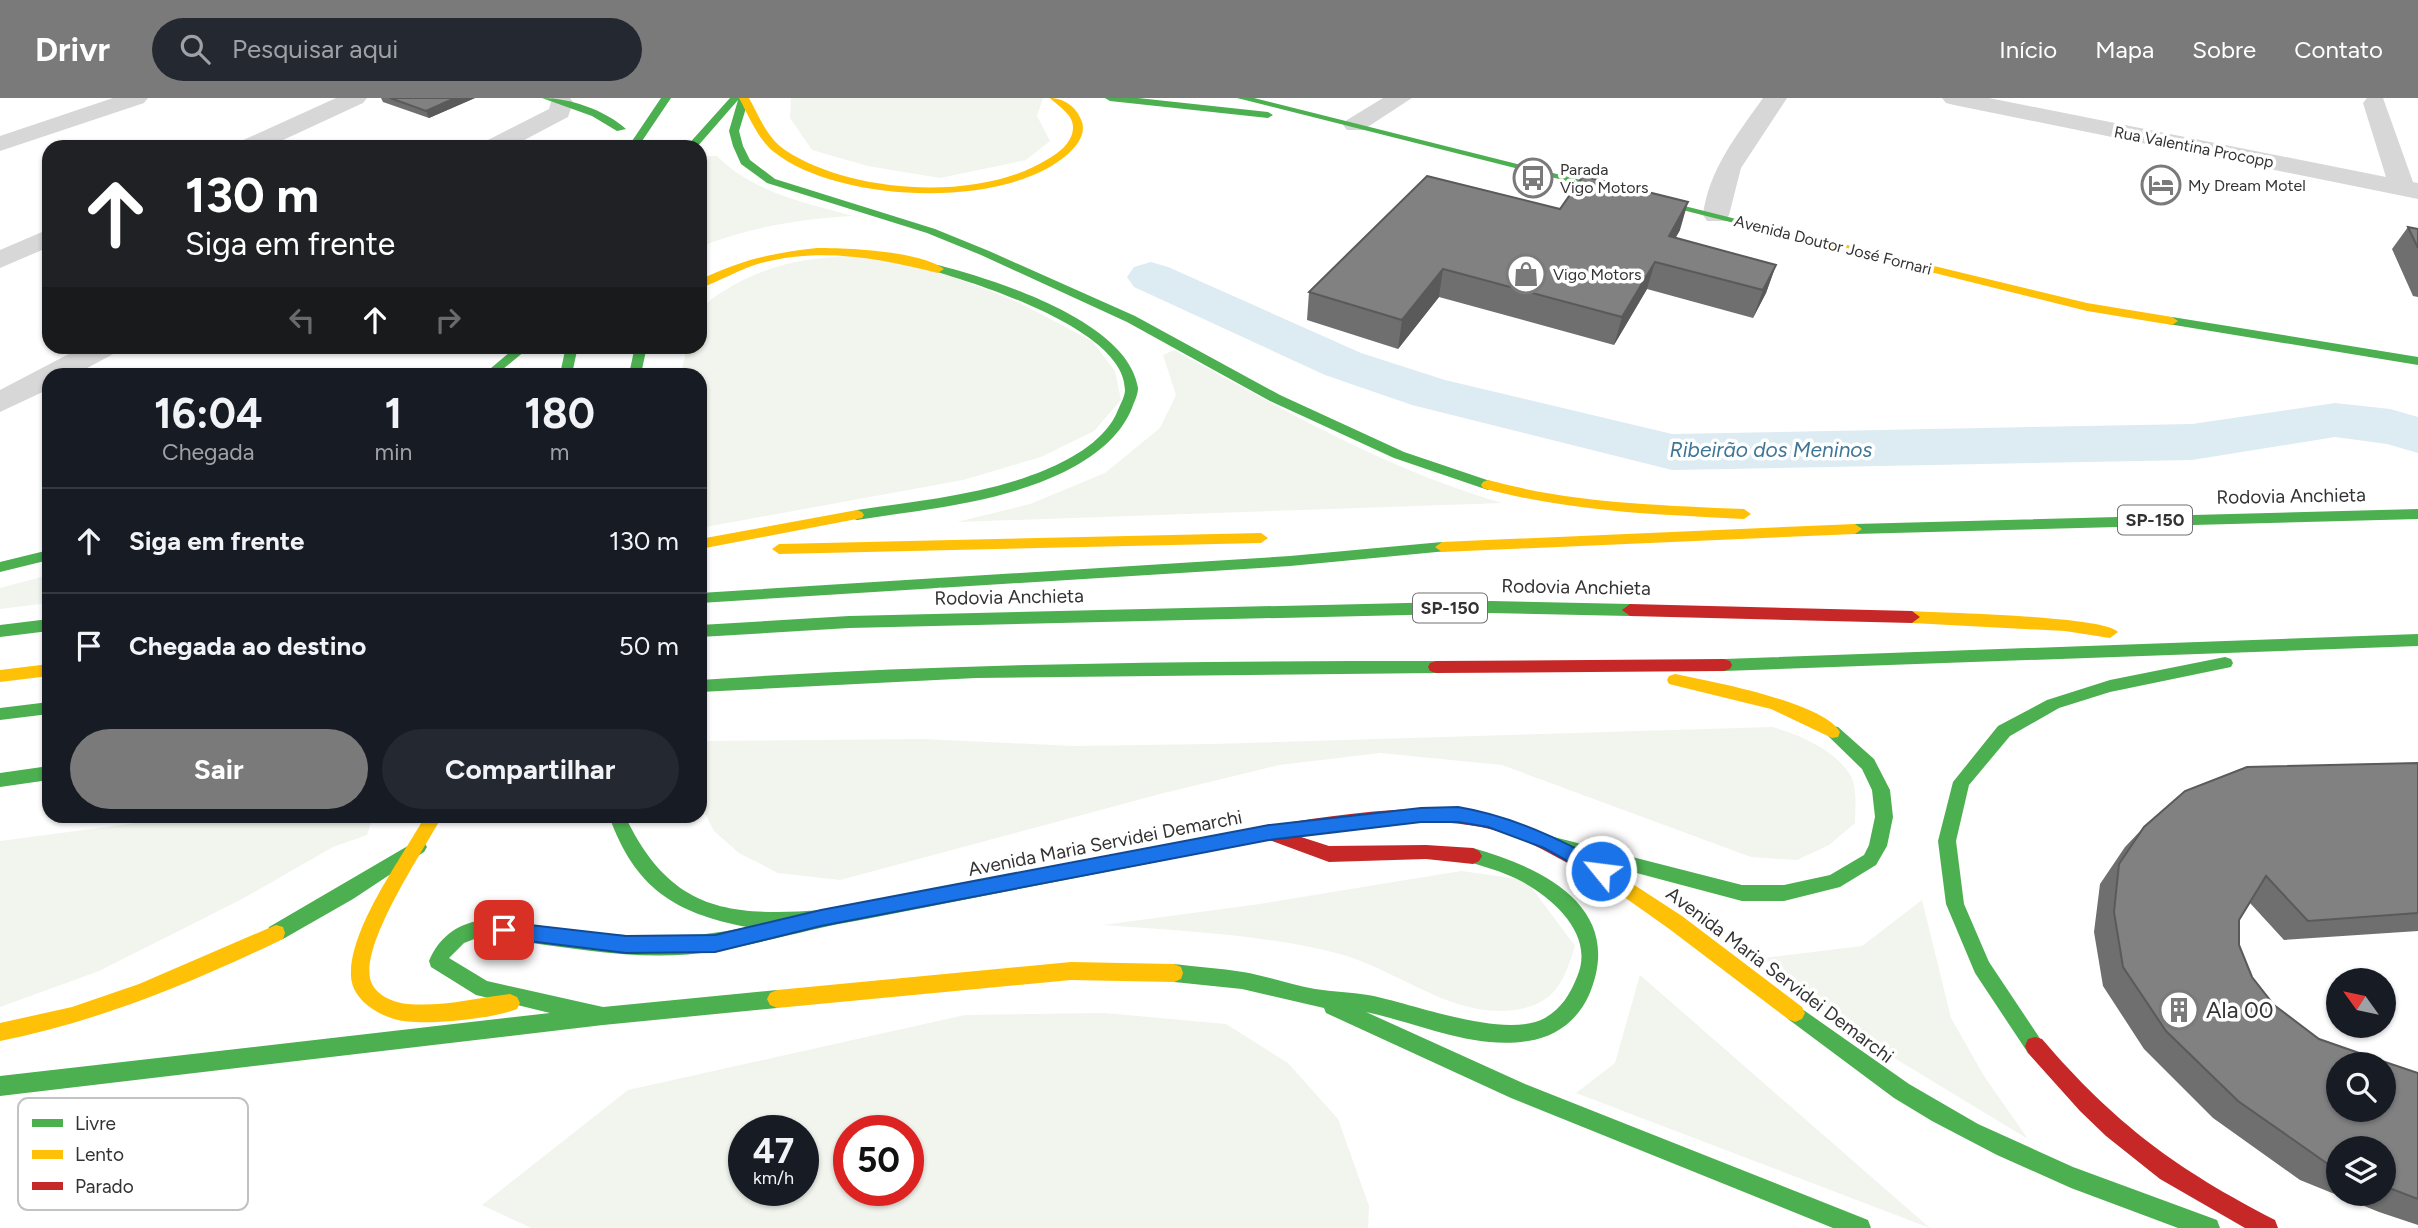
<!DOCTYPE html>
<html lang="pt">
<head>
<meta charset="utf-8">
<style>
  body { margin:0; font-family:Figtree,sans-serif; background:#242831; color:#f1f3f6; height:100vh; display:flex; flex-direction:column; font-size:26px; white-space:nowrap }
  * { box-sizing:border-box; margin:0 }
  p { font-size:23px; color:#9ea1a6 }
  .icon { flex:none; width:38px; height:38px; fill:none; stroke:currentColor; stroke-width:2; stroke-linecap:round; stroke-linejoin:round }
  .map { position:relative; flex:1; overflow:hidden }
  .details { position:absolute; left:42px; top:270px; width:665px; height:455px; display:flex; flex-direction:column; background:#171b24; border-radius:21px; box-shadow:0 2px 5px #0004 }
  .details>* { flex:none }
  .hud { position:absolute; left:42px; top:42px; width:665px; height:214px; border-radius:21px; box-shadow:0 2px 5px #0004; background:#202124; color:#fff; overflow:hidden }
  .needle { width:46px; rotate:303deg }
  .tools { position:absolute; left:2326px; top:870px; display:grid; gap:14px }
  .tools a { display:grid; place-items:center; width:70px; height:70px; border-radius:50%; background:#171b24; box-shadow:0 2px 5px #0004; font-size:35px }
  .speed { position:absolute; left:728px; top:1017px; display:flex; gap:14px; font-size:35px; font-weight:700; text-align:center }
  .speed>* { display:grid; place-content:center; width:91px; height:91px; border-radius:50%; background:#171b24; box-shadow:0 2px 5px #0004; line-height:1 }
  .speed small { font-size:18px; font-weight:400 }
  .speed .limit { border:10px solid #d22; background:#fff; color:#111 }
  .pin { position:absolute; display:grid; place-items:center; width:60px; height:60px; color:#fff; margin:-30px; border-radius:14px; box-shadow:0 4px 10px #0006 }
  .me { position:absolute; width:77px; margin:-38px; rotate:299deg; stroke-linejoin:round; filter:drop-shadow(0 0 5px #0008) }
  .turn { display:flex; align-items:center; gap:24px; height:147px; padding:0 28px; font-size:32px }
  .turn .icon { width:91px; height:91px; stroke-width:2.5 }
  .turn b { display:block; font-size:49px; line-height:60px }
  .lanes { display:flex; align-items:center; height:66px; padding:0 28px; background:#0003; justify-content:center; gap:35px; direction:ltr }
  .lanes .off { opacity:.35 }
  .eta { display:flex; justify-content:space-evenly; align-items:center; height:119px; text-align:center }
  .eta b { font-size:42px; font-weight:700; line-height:49px }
  .primary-button { display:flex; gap:14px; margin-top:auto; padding:14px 28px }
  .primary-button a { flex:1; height:80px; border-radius:42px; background:#7a7a7a; color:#fff; font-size:28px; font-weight:700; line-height:80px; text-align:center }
  .primary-button a+a { background:#242831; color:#f1f3f6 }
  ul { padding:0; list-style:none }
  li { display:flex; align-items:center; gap:21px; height:105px; padding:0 28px; border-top:2px solid #363941 }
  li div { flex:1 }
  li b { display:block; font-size:26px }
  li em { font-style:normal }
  header { display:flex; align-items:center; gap:42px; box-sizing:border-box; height:98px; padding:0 35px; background:#7a7a7a; color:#fff }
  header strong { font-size:33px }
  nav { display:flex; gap:38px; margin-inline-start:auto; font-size:24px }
  .search { width:490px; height:63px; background:#242831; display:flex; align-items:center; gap:18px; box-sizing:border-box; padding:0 24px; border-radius:38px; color:#9ea1a6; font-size:26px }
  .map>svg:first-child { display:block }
  .green { fill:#f1f5ed; fill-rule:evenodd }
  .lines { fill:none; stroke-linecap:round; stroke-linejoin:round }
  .river { fill:#ddebf3; fill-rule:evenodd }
  .street { fill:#d7d7d7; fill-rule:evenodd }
  .fast { fill:#4caf50; fill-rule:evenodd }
  .slow { fill:#ffc107; fill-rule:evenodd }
  .jam { fill:#c62828; fill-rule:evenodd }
  .wall { fill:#6f6f6f; fill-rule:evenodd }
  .shaded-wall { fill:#5a5a5a }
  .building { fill:#818181; stroke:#5a5a5a; stroke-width:2; fill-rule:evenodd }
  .route { fill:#1a73e8; stroke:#114b97; stroke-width:2 }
  .labels { text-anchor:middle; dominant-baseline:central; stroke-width:7; stroke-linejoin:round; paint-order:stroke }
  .far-street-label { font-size:16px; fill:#333; stroke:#fff }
  .far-poi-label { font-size:16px; fill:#333; stroke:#fff; text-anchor:start }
  .shield { fill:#fff; stroke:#707070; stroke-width:2 }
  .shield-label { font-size:18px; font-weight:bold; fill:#333 }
  .street-label { font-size:19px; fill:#333; stroke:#fff }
  .water-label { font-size:21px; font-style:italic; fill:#3f7597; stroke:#fff }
  .near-poi-label { font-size:23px; fill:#333; stroke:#fff; text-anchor:start }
  .key { fill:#fff; stroke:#c2c2c2; stroke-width:2 }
  .key-label { font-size:19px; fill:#333 }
</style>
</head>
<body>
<header>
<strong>Drivr</strong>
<div class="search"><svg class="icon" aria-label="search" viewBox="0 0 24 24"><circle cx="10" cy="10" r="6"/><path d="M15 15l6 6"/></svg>Pesquisar aqui</div>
<nav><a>Início</a><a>Mapa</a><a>Sobre</a><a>Contato</a></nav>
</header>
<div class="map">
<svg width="2418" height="1130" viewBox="0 0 2418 1130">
  <rect width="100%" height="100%" fill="#fff"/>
  <path class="green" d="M791 0H1043L1037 18 1050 43 1026 62 940 80 868 68 812 52 790 20Z
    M709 58H717C754 95 804 104 853 118 799 121 750 129 700 149V78Z
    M866 157 944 175 1020 205 1092 243 1115 273 1121 302 1094 333 1041 359 963 382 700 430V276H681L687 249 700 248C700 239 697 225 700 216 703 206 714 199 722 194 768 164 813 159 866 157Z
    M1174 252C1282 311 1383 370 1502 405L957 424 1030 406 1105 375 1160 330 1176 297 1163 257Z
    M49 477V505L0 511V490Z
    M1772 629C1798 636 1833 651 1849 675 1858 688 1855 709 1855 725L1829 747 1797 762 1751 759 1502 667 1380 655 1279 667 1160 696 840 782 778 775 739 755 714 733 700 706V643L923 641 1073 648 1214 646Z
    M189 718H373L367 737 333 749 242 801 99 873 0 909V743Z
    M1461 773 1526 782 1575 848C1564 884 1555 906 1515 912 1453 921 1398 872 1340 856 1263 836 1182 833 1103 827L1260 806Z
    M1922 802 1951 920 1984 978 2028 1041 1838 926 1763 860 1862 848Z
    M1640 877 1930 1130 1576 995 1615 965Z
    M1105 915 1226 926 1288 965 1338 1021 1369 1108 1368 1130H531L482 1107 628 992 965 917ZM744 1032H803V1092H744ZM849 1032H908V1092H849Z"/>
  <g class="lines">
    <path class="river" d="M1151 164 1168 169 1361 255 1445 282 1672 336 2192 326 2335 305 2390 311 2418 319V355L2387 346 2335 339 2192 362 1672 372 1412 307 1325 277 1134 189 1127 179 1134 169Z"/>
    <path class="street" d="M113 0H148L144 5 0 53V38Z
      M336 0H367L363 5 268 49H236L239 44Z
      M552 0H570L573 4 568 19 511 49H481L484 44 549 11Z
      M1383 0H1412L1363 32H1347L1343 27 1347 22Z
      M1763 0H1787L1741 70 1729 117 1725 123H1707L1703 117C1709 71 1737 37 1763 0Z
      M1942 0H1989L2386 79 2363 5 2367 0H2383L2413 84 2418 85V101L1954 7 1946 5Z
      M49 131V149L0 170V152Z
      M84 248H121L117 254 76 276H49V291L0 314V292Z"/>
    <path class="fast" d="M542 0C570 0 605 12 626 31L617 33 592 18Z
      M661 0H671L638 49H628Z
      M730 0H749L739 33 743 48 750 62 775 81 935 131 989 153 1135 218 1280 297 1404 354 1493 384 1495 387 1488 392 1394 360 1270 303 1127 224 981 157 927 135 767 85 741 66 733 48 729 33 738 2 697 49H686Z
      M1105 0H1138L1268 14 1273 17 1268 20 1110 3Z
      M1237 0H1254L1808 139 1802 142Z
      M938 167C995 182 1128 223 1138 290 1138 297 1134 304 1132 310 1120 340 1092 360 1064 374 1000 405 926 411 857 422L852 420 850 417 852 414 857 412C920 402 985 397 1045 372 1072 361 1107 341 1118 312 1120 307 1125 298 1125 292 1125 232 981 187 934 173V169Z
      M2172 219 2418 259V267L2168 226 2166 223Z
      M517 248H531L497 276H484Z
      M566 248H578L572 276H560Z
      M635 248H647L641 276H629Z
      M2418 411V421L1855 436 1848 431 1855 426Z
      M1442 444 1449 449 1447 453 1290 468 700 505V495L1290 458Z
      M49 452V462L0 474V464Z
      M1491 503 1630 506 1638 512 1630 518 1491 515 849 530 700 539V527L849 518Z
      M49 521V533L0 539V527Z
      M2418 536V548L1724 573 1718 571 1716 567 1718 563 1724 561Z
      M2225 559 2231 561 2233 565 2231 569 2110 594 2059 610 2010 638 1969 687 1956 743 1964 806 1989 864 2045 948 2042 955 2035 957 2028 955 1975 875 1946 806 1938 743 1953 684 1998 628 2047 602 2110 582Z
      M1436 563 1442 565 1444 569 1442 573 1436 575 976 580 700 594V582C945 565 1190 563 1436 563Z
      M49 604V616L0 622V610Z
      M1832 628 1838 629 1874 661 1890 692 1893 719 1887 748 1876 767 1840 789 1784 803H1742L1550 752 1544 750 1541 745 1544 740 1550 738 1742 787H1784L1830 777 1864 757 1869 747 1875 719 1872 692 1862 671 1824 634 1826 629Z
      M49 668V682L0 689V675Z
      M609 718H625C670 812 726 819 823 812L1131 753 1137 756 1140 761 1137 766 1131 769 861 822C812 830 764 845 715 853 639 866 558 847 482 838L464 845 449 860 487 883 603 909 777 892 784 895 787 901 784 907 777 910 603 927 0 998V978L550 915 476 897 431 869 429 863C439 840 455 827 481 822 497 819 537 828 555 830 620 838 682 844 747 829 674 815 635 790 609 718Z
      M418 742 424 744 427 749 424 754 353 801 283 841 276 843 269 841 267 835 269 829Z
      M1473 750C1544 770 1626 810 1589 897 1578 922 1556 939 1528 943 1474 952 1418 925 1366 914L1525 986 1868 1122 1871 1130H1833L1511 1000 1326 915 1324 910 1242 891 1174 884 1167 881 1165 875 1167 869 1174 866C1197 869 1220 870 1243 874 1267 878 1291 887 1315 891 1333 894 1351 894 1368 897 1412 905 1504 942 1545 920 1562 910 1570 896 1577 879 1596 836 1551 798 1517 781 1501 773 1484 769 1467 763L1464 758 1467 753Z
      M1795 906 1909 986 1978 1026 2073 1069 2217 1122 2220 1130H2178L2071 1090 1997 1057 1932 1023 1894 1000 1788 921 1785 915 1788 909Z"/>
    <path class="slow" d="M739 0H749C759 18 767 40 785 52 851 96 980 104 1048 61 1060 54 1073 44 1073 29 1073 16 1058 8 1050 0 1064 0 1077 9 1082 24 1086 36 1077 48 1068 56 1005 112 838 105 774 54 757 40 749 18 739 0Z
      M1802 136 2087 205 2172 219 2178 223 2172 227 2087 213 1798 141 1796 139Z
      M817 150C848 150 920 153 944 171L938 175C880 160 820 149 761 165 739 171 721 183 700 190V182C738 163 775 154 817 150Z
      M1488 382C1572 405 1657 407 1744 411L1751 416 1744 421C1655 416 1569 414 1483 390L1481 387 1483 384Z
      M857 412 862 414 864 417 862 420 700 451V441Z
      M1855 426 1862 431 1855 436 1442 454 1435 449 1442 444Z
      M1261 435 1268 440 1261 445 779 456 772 451 779 446Z
      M1912 513C1941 515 2106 518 2118 534L2110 540 2065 533 1912 525 1904 519Z
      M49 566V578L0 584V572Z
      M1675 576C1709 583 1823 604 1840 634L1838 639 1832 640 1771 611 1669 586 1667 582 1669 578Z
      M425 718H442C423 754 363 841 370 880 373 896 393 905 408 906 442 909 477 900 510 896L517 899 520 905 517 911C492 921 419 929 394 921 372 914 349 898 351 873 353 825 402 760 425 718Z
      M1596 762 1682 818 1802 909 1805 915 1802 921 1795 924 1788 921 1668 830 1590 775 1587 770 1590 765Z
      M276 827 283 829 285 835 283 841C191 885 100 923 0 943V925L72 909 139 886Z
      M1071 864 1174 866 1181 869 1183 875 1181 881 1174 884 1071 882 777 910 770 907 767 901 770 895 777 892Z"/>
    <path class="jam" d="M1630 506 1912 513 1920 519 1912 525 1630 518 1622 512Z
      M1724 561 1730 563 1732 567 1730 571 1724 573 1436 575 1430 573 1428 569 1430 565 1436 563Z
      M1436 710C1500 716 1546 734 1602 765L1605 770 1602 775 1596 778C1567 767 1542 749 1513 738 1445 713 1368 727 1298 738L1329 748 1426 747 1473 750 1479 753 1482 758 1479 763 1473 766 1426 761 1329 764 1269 742 1131 769 1125 766 1122 761 1125 756 1131 753C1232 735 1333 712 1436 710Z
      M2035 939 2042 941C2115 1026 2176 1071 2275 1122L2278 1130H2245L2160 1081 2106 1038 2080 1013 2028 955 2025 948 2028 941Z"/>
  </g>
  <path class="wall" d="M381 0H475L429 20 383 4Z
    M1560 111 1680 132 1675 140 1776 167 1766 195 1753 220 1647 191 1614 247 1439 199 1398 251 1307 222 1309 194Z
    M2408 129 2418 131V199L2413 198 2392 151Z
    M2418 665V833L2284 842 2250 805 2239 822V847L2252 879 2274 907 2319 941 2385 964 2418 975V1127L2379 1114 2300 1082 2213 1020 2144 951 2103 888 2094 834 2100 786 2125 749 2144 729ZM2338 1050H2384V1096H2338Z"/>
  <path class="shaded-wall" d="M455 0H475L429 20 426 13Z
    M1688 104 1680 132 1661 166 1669 138Z
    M1655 164 1647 191 1614 247 1622 219Z
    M1776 167 1766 195 1753 220 1763 192Z
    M1443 171 1439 199 1398 251 1402 222Z"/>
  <path class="building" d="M390 0H455L426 13Z
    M1427 78 1560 111 1583 78 1688 104 1669 138 1776 167 1763 192 1655 164 1622 219 1443 171 1402 222 1309 194Z
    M2408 129 2418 131V150Z
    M2418 665V815L2308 823 2266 778 2239 822V847L2252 879 2274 907 2319 941 2385 964 2418 975V1101L2384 1088V1050H2338V1070L2328 1066 2238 1003 2166 933 2123 869 2114 814 2119 766 2144 729 2185 693 2247 669ZM2338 966H2384V1012H2338Z"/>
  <path class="route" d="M1458 709C1512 718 1560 741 1607 767L1610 773 1607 778H1595L1544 750 1488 729 1458 724H1421L1269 742 821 828 715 854 626 855 504 840 498 838 495 832 498 826 504 824 626 838 715 837 821 812 1269 727 1421 710Z"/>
  <defs>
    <symbol id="bus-ring" viewBox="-11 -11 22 22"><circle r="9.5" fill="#fff" stroke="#7a7a7a" stroke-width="1.5"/><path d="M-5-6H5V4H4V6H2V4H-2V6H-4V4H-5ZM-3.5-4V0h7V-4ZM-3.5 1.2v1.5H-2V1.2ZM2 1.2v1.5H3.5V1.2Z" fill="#7a7a7a"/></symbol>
    <symbol id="hotel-ring" viewBox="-11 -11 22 22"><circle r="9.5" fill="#fff" stroke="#7a7a7a" stroke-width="1.5"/><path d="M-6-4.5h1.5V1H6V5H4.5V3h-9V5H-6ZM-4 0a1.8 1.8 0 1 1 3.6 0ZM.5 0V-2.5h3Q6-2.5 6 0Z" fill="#7a7a7a"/></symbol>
    <symbol id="shop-ring" viewBox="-11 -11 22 22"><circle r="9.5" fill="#fff" stroke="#7a7a7a" stroke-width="1.5"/><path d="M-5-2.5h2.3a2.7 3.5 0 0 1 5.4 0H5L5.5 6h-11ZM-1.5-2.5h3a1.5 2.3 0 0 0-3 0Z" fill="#7a7a7a"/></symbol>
    <symbol id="building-ring" viewBox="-11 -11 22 22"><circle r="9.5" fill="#fff" stroke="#7a7a7a" stroke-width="1.5"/><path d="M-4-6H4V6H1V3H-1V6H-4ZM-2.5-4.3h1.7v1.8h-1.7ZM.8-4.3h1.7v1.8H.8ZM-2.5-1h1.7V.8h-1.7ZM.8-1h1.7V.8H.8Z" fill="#7a7a7a"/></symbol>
  </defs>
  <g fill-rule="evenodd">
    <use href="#bus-ring" x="1511" y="58" width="44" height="44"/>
    <use href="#hotel-ring" x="2139" y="65" width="44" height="44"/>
    <use href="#shop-ring" x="1504" y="154" width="44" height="44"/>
    <use href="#building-ring" x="2157" y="890" width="44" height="44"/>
  </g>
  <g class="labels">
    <g class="far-street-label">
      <text transform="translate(2194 49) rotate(11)">Rua Valentina Procopp</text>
      <text transform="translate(1833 147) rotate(14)">Avenida Doutor José Fornari</text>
    </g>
    <g class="far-poi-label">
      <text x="1560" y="71">Parada<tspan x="1560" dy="18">Vigo Motors</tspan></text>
      <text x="2188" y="87">My Dream Motel</text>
      <text x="1553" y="176">Vigo Motors</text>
    </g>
    <g class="shield">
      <rect x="2118" y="407.5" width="74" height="29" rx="5"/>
      <rect x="1413" y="495.5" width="74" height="29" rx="5"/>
    </g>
    <g class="shield-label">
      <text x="2155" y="422">SP-150</text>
      <text x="1450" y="510">SP-150</text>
    </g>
    <g class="street-label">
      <text transform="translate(2291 398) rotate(-1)">Rodovia Anchieta</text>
      <text transform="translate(1576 489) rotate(1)">Rodovia Anchieta</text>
      <text transform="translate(1009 499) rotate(-1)">Rodovia Anchieta</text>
      <text transform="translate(1105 745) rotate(-11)">Avenida Maria Servidei Demarchi</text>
      <text transform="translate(1780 877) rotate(37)">Avenida Maria Servidei Demarchi</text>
    </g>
    <g class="water-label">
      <text x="1771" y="351">Ribeirão dos Meninos</text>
    </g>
    <g class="near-poi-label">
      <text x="2206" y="912">Ala 00</text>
    </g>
  </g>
  <rect x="18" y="1000" width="230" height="112" rx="10" class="key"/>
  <rect x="32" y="1021" width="31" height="8" fill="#4caf50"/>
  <rect x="32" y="1052" width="31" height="9" fill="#ffc107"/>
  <rect x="32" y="1084" width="31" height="8" fill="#c62828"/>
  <g class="key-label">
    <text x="75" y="1032">Livre</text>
    <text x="75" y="1063">Lento</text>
    <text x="75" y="1095">Parado</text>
  </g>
</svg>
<div class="tools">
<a><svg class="needle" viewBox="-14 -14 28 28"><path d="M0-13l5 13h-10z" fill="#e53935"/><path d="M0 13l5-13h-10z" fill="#9ea1a6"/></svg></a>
<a><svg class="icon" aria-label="search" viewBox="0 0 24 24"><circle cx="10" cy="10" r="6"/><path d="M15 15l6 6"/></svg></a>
<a><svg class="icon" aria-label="layers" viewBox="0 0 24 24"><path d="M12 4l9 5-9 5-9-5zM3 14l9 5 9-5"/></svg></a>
</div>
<div class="speed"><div>47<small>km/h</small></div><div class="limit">50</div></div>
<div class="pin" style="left:504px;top:832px;background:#d93025"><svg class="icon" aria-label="arrive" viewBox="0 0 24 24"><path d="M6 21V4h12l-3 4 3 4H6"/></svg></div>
<svg class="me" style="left:1601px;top:773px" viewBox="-20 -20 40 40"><circle r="17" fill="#1a73e8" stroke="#fff" stroke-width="3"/><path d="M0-11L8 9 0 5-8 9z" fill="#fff"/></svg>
<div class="hud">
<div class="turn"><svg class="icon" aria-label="ahead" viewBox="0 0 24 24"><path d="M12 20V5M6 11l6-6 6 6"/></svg><div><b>130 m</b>Siga em frente</div></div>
<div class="lanes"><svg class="icon off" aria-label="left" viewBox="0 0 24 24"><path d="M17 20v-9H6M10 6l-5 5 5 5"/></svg><svg class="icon" aria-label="ahead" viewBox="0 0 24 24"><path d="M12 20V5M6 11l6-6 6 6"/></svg><svg class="icon off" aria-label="right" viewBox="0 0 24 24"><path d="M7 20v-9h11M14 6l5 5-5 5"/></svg></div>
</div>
<section class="details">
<div class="eta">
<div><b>16:04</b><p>Chegada</p></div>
<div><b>1</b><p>min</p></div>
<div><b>180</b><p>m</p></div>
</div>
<ul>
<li><svg class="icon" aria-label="ahead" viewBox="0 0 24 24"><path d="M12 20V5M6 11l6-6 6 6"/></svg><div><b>Siga em frente</b></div><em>130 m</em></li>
<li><svg class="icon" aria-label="arrive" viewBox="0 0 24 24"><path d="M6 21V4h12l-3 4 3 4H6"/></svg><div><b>Chegada ao destino</b></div><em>50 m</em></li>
</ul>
<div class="primary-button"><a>Sair</a><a>Compartilhar</a></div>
</section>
</div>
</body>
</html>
